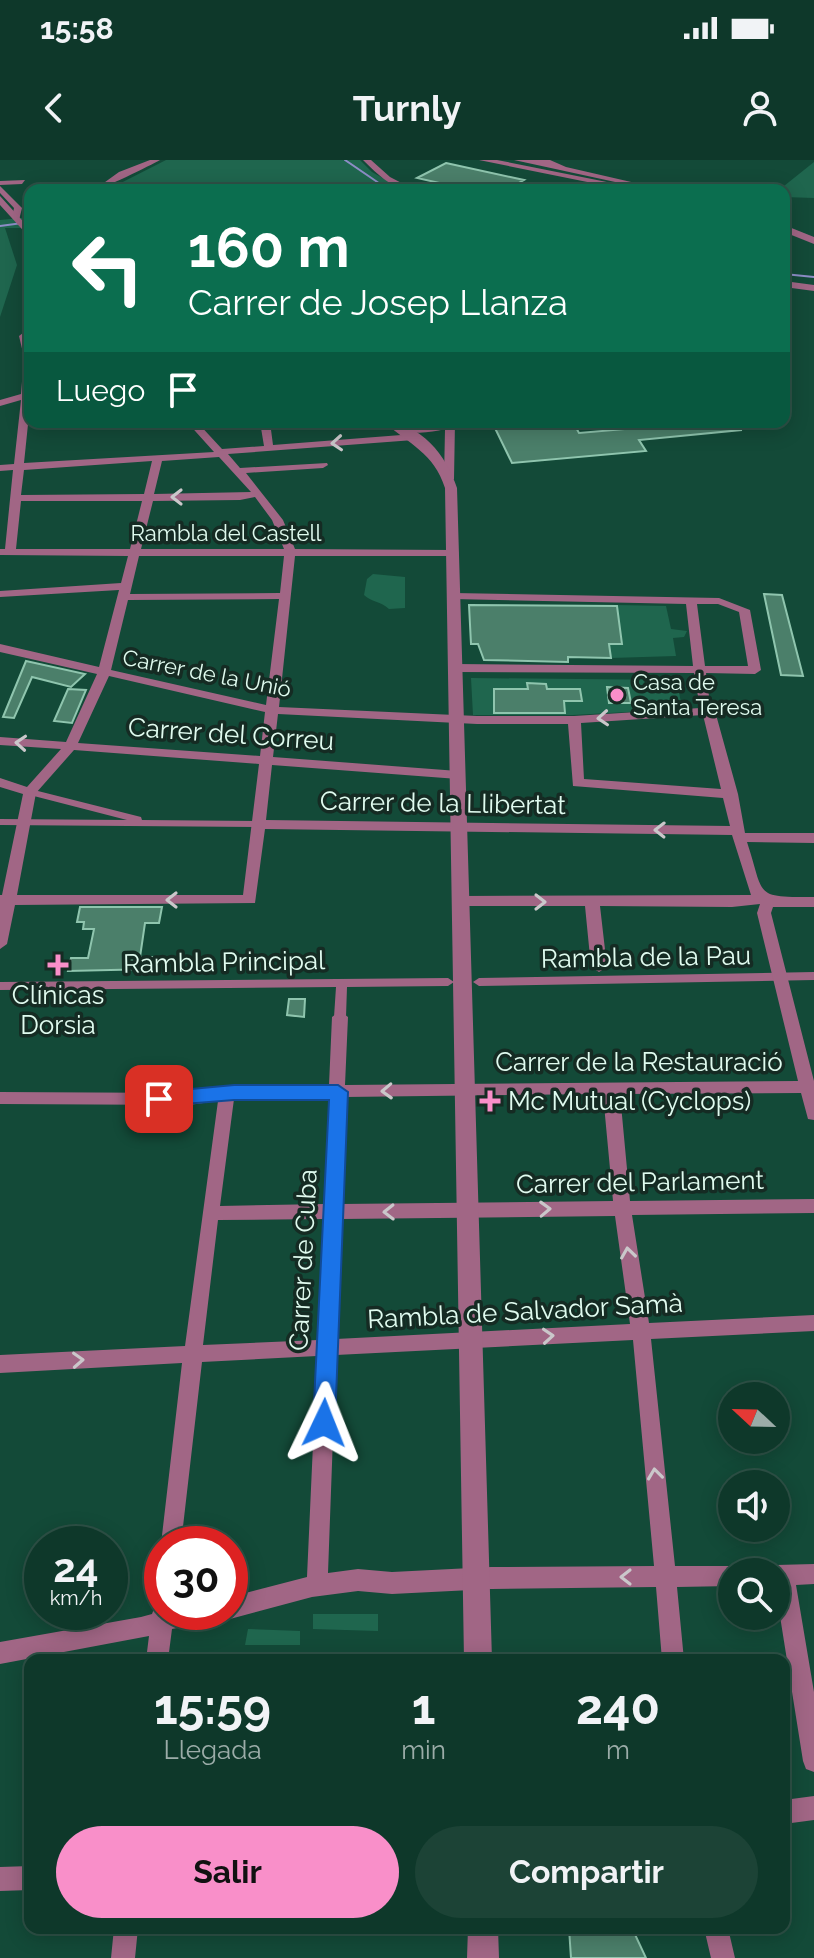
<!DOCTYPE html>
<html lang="es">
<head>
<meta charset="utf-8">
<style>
  body { margin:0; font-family:Raleway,sans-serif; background:#1c4336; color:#f1f3f6; height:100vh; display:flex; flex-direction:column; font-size:30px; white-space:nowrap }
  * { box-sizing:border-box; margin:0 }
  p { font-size:26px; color:#9baca8 }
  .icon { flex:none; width:44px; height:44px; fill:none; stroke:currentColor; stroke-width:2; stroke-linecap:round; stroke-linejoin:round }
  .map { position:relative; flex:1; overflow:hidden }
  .drawer { position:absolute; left:24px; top:1494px; width:766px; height:280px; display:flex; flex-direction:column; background:#0e382a; border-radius:16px; box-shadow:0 4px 20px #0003,0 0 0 2px #2e5247 }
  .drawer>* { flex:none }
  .top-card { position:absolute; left:24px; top:24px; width:766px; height:244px; border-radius:16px; box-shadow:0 4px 20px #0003,0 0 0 2px #2e5247; background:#0b6e4f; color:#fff; overflow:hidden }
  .needle { width:52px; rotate:292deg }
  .buttons { position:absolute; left:718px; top:1222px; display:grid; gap:16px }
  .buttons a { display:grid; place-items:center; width:72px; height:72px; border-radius:50%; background:#0e382a; box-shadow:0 4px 20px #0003,0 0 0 2px #2e5247; font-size:40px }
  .speed { position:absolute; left:24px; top:1366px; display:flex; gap:16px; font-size:40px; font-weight:700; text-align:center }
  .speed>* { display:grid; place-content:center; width:104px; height:104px; border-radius:50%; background:#0e382a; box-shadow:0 4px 20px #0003,0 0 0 2px #2e5247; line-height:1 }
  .speed small { font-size:20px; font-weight:400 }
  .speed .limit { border:12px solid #d22; background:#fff; color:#111 }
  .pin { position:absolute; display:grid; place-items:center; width:68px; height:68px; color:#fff; margin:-34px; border-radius:16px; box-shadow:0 4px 12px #0006 }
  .me { position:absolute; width:88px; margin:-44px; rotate:2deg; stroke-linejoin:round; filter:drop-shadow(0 0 6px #0008) }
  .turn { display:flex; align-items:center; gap:28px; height:168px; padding:0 32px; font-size:36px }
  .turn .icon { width:104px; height:104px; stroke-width:2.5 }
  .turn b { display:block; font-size:56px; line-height:68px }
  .then { display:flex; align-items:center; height:76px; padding:0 32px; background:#0003; gap:16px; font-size:30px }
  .eta { display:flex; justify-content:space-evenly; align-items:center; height:136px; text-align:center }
  .eta b { font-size:48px; font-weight:700; line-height:56px }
  .primary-button { display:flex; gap:16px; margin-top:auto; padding:16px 32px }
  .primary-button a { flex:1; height:92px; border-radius:48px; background:#f98fc9; color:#111; font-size:32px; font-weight:700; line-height:92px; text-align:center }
  .primary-button a+a { background:#1c4336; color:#f1f3f6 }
  .status { display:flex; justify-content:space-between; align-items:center; height:56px; padding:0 40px; background:#0e382a; direction:ltr }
  .status svg { height:22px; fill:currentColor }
  header { display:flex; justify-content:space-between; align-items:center; height:104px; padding:0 32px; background:#0e382a; font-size:36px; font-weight:700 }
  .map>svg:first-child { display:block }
  .green { fill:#1f664e }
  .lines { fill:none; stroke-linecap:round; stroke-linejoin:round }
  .stream { stroke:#8d8dc6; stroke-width:2 }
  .building { fill:#4b7f6a; stroke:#8fc5ae; stroke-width:2 }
  .pedestrian { fill:#a16685; fill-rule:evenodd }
  .minor { fill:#a16685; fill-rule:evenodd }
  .tertiary { fill:#a16685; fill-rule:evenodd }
  .oneway { stroke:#cac7ca }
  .route { fill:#1a73e8; stroke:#114b97; stroke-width:2 }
  .poi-dot { fill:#f98fc9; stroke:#152b23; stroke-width:3 }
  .labels { text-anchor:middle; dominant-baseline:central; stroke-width:7; stroke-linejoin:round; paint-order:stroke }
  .far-street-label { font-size:22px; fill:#e0fbef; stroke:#152b23 }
  .far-poi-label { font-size:22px; fill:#e0fbef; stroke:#152b23; text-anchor:start }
  .street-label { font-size:26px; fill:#e0fbef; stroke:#152b23 }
  .poi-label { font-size:26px; fill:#e0fbef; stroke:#152b23 }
</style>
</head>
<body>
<div class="status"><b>15:58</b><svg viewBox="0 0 49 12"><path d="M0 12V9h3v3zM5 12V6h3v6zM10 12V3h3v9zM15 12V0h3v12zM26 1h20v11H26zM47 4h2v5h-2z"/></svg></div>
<header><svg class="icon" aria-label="back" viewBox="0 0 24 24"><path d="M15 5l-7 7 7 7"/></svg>Turnly<svg class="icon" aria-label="person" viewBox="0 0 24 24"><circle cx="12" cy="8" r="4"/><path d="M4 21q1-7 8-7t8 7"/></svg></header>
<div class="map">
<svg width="814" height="1798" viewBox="0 0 814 1798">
  <rect width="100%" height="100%" fill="#134a38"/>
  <path class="green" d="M166 0H360L372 12 404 30 109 29Z
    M814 2V38L784 37V30H779Z
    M30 57V68H5L17 105 0 157V60Z
    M373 414 405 417V448L389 449C381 441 371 442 364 435L367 419Z
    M617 445 666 446 671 469 687 471 684 477 673 478 676 496 611 498 609 484H622Z
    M471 518 677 520 682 549 573 555H473Z
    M313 1454H378V1471L313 1469Z
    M248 1469 300 1471V1485H245Z"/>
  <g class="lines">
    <path class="stream" d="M345 0 389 30
      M335 30 386 29
      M0 66 30 62
      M784 114 814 117"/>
  </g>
  <path class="building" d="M446 3 524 20 506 30H439L448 25 417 18Z
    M492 262H573L579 273 626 269 622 262H740L741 270 639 280 646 291 512 303Z
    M764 434 782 435 803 516 781 515Z
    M469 445 617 446 622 484H609L611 498 568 497V502L484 500 478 484H471Z
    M26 501 85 514 71 527 32 517 14 558 3 557Z
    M527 523 546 524 547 529H580L582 541H564L565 553H494V529H528Z
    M607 527 628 528 631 543H609Z
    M68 529 86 530 72 563 54 561Z
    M80 747H162L159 763H145L140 797H155L154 809 68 811 71 798H88L94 769H83L84 762H77Z
    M289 839H305L304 857 287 855Z
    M569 1768H632L646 1798H571Z"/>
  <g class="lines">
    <path class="pedestrian" d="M30 629 141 657 142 660 259 661 264 664 259 667 0 665V659L127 660 26 634 25 632Z
      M814 812V820L479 826 473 822 479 818Z
      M448 818 454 822 448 826 347 827 346 857 340 861 334 857 336 827 0 830V822Z"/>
    <path class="minor" d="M150 0H160C151 5 101 30 94 30L119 12Z
      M363 0H371L390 17 415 30C393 30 378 15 363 0Z
      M514 0H550L566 7 666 30H652Z
      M25 20 22 24 0 25V21Z
      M0 26 22 48 19 60 12 58 14 48 0 33Z
      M784 121 814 125V131L784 127Z
      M23 173 27 176 30 185V245L24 303 214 292 187 262H197L222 289 264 286 260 262H270L273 285 414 274 419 277 414 280 228 294 240 308 327 303 328 305 323 308 246 313 283 360 295 389 453 390 459 393 453 396H295L279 547 477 556H574L700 548 694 513 455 512 449 508 455 504 693 506 686 444 453 439 447 436 453 433 719 438 750 450 761 510 755 514 706 513 710 544 715 551 738 634 745 673H814V683L747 682C765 737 753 737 814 737V747H773L771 753 814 921V960L808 959 801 933 620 934 630 1041 814 1039V1053L632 1055 649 1163 814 1155V1171L651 1179 675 1406H732L741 1412H732V1426L677 1427 684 1500H662L656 1427 491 1429 392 1434 358 1431 312 1437 230 1459 222 1456 221 1452H230V1437L307 1417 317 1196 202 1202 181 1384H162V1387L161 1384 182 1203 0 1213V1195L185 1186 218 941 189 945 0 944V932L189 933 227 927 329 925 332 857 340 851 348 857 345 925 798 921 757 753 760 744 732 747 600 746 607 807 599 812 591 807 585 746H462L455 741 462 736 751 735 732 675 265 669 255 743 15 745 7 784 0 789V735H2L23 634 0 627V618L27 627 61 589 0 585V577L66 582 97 514 0 492V484L99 507 119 430 0 437V431L121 423 128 396 0 395V389H5L13 310 0 311V305L14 304 21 240 0 246V240L21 234 24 197 19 176ZM219 297 251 332 154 334 162 301ZM152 301 144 334 21 335 24 310ZM255 337 272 360 284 389H141L153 341 240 340ZM21 341H142L130 389H16ZM139 396H284L280 433 130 434ZM279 439 266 545 111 510 128 440ZM697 444H718L739 452 748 506H705ZM109 516 265 552 260 596 78 583ZM278 554 477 564H568L573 626 723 638 730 666 266 660 272 605 458 619 465 615 458 611 273 597ZM703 555 721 629 584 619 581 563ZM74 590 259 604 243 735H17L36 633ZM603 934 613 1041 341 1044 345 937ZM329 938 324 1044 220 1046 234 939ZM615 1056 630 1164 336 1179 341 1059ZM323 1059 318 1180 203 1185 218 1060ZM633 1180 654 1406 491 1407 392 1412 358 1409 328 1413 336 1195Z
      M444 262H455L454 319 449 322 444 319 445 269C430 273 411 275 397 268 411 261 429 270 444 262Z
      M814 1404V1424L796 1425 814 1532V1612L806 1609 803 1601 776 1431V1412H767L769 1408 776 1405Z
      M162 1444V1452H220L217 1460 172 1469 168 1500H146L149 1476 0 1504V1482L141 1457 152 1454 155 1446Z
      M814 1636V1660L784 1664V1640Z
      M30 1706V1730L0 1731V1707Z
      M114 1768H138L135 1798H111Z
      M704 1768H728L735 1798H711Z"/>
    <path class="tertiary" d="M479 0H497L647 30H627Z
      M0 36 30 69V78L0 45Z
      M784 65 814 77V84L784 72Z
      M384 262C420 262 447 296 457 328L492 1500H464L445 328C434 293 409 284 384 262Z
      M468 1768H498L499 1798H467Z"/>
  </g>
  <defs><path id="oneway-chevron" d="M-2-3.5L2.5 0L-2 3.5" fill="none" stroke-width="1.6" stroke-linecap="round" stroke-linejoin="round" transform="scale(2)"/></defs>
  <g class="oneway">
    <use href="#oneway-chevron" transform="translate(337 283) rotate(176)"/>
    <use href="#oneway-chevron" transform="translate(177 337) rotate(180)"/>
    <use href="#oneway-chevron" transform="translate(603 558) rotate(176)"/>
    <use href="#oneway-chevron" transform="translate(21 583) rotate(-176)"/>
    <use href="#oneway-chevron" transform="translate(660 670) rotate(-179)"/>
    <use href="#oneway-chevron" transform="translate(172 740) rotate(-180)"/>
    <use href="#oneway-chevron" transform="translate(540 742)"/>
    <use href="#oneway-chevron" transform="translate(387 931) rotate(178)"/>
    <use href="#oneway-chevron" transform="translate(545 1049) rotate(-2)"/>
    <use href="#oneway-chevron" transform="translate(389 1052) rotate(179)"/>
    <use href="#oneway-chevron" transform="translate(628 1093) rotate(-98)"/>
    <use href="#oneway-chevron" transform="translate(548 1176) rotate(-4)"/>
    <use href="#oneway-chevron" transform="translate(78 1200) rotate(-3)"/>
    <use href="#oneway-chevron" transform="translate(655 1314) rotate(-97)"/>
    <use href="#oneway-chevron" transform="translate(626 1417) rotate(180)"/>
  </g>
  <path class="route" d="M234 925H338L348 932 335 1263 332 1270 324 1273 316 1270 313 1263 329 940H234L159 946 150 939 159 932Z"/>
  <g class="poi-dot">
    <circle cx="617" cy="535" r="8"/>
    <path d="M54 793h8v8h8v8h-8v8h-8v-8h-8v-8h8z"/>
    <path d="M486 929h8v8h8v8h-8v8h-8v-8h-8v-8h8z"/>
  </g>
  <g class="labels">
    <g class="far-street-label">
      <text x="226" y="373">Rambla del Castell</text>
      <text transform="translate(207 513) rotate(11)">Carrer de la Unió</text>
    </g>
    <g class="far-poi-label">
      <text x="633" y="522">Casa de<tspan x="633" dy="25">Santa Teresa</tspan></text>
    </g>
    <g class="street-label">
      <text transform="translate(231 574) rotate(4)">Carrer del Correu</text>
      <text transform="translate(443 643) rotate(1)">Carrer de la Llibertat</text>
      <text transform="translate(646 797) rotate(-1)">Rambla de la Pau</text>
      <text transform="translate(224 802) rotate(-1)">Rambla Principal</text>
      <text x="639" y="902">Carrer de la Restauració</text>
      <text transform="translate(640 1022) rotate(-1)">Carrer del Parlament</text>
      <text transform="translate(303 1100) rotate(-87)">Carrer de Cuba</text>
      <text transform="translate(525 1151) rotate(-3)">Rambla de Salvador Samà</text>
    </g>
    <g class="poi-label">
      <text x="58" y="835">Clínicas<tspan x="58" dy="30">Dorsia</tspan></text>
      <text x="508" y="941" text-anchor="start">Mc Mutual (Cyclops)</text>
    </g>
  </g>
</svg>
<div class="buttons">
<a><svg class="needle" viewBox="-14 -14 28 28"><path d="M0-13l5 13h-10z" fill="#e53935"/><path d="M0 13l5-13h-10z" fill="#9baca8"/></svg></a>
<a><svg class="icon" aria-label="sound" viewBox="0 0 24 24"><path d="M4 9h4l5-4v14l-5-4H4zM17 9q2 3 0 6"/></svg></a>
<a><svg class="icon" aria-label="search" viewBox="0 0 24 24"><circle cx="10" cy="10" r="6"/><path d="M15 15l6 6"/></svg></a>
</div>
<div class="speed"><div>24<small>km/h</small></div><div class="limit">30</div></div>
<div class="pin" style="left:159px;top:939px;background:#d93025"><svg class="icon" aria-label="arrive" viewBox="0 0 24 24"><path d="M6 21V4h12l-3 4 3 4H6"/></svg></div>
<svg class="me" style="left:324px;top:1263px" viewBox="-20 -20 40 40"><path d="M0-17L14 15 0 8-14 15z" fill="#1a73e8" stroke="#fff" stroke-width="4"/></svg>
<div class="top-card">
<div class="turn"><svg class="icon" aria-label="left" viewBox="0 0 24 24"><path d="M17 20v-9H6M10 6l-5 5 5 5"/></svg><div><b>160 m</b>Carrer de Josep Llanza</div></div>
<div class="then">Luego<svg class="icon" aria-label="arrive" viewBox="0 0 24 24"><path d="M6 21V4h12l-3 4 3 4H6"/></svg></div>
</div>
<section class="drawer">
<div class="eta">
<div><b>15:59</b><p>Llegada</p></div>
<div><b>1</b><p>min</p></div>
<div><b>240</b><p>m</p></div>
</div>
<div class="primary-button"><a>Salir</a><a>Compartir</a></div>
</section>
</div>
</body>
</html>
